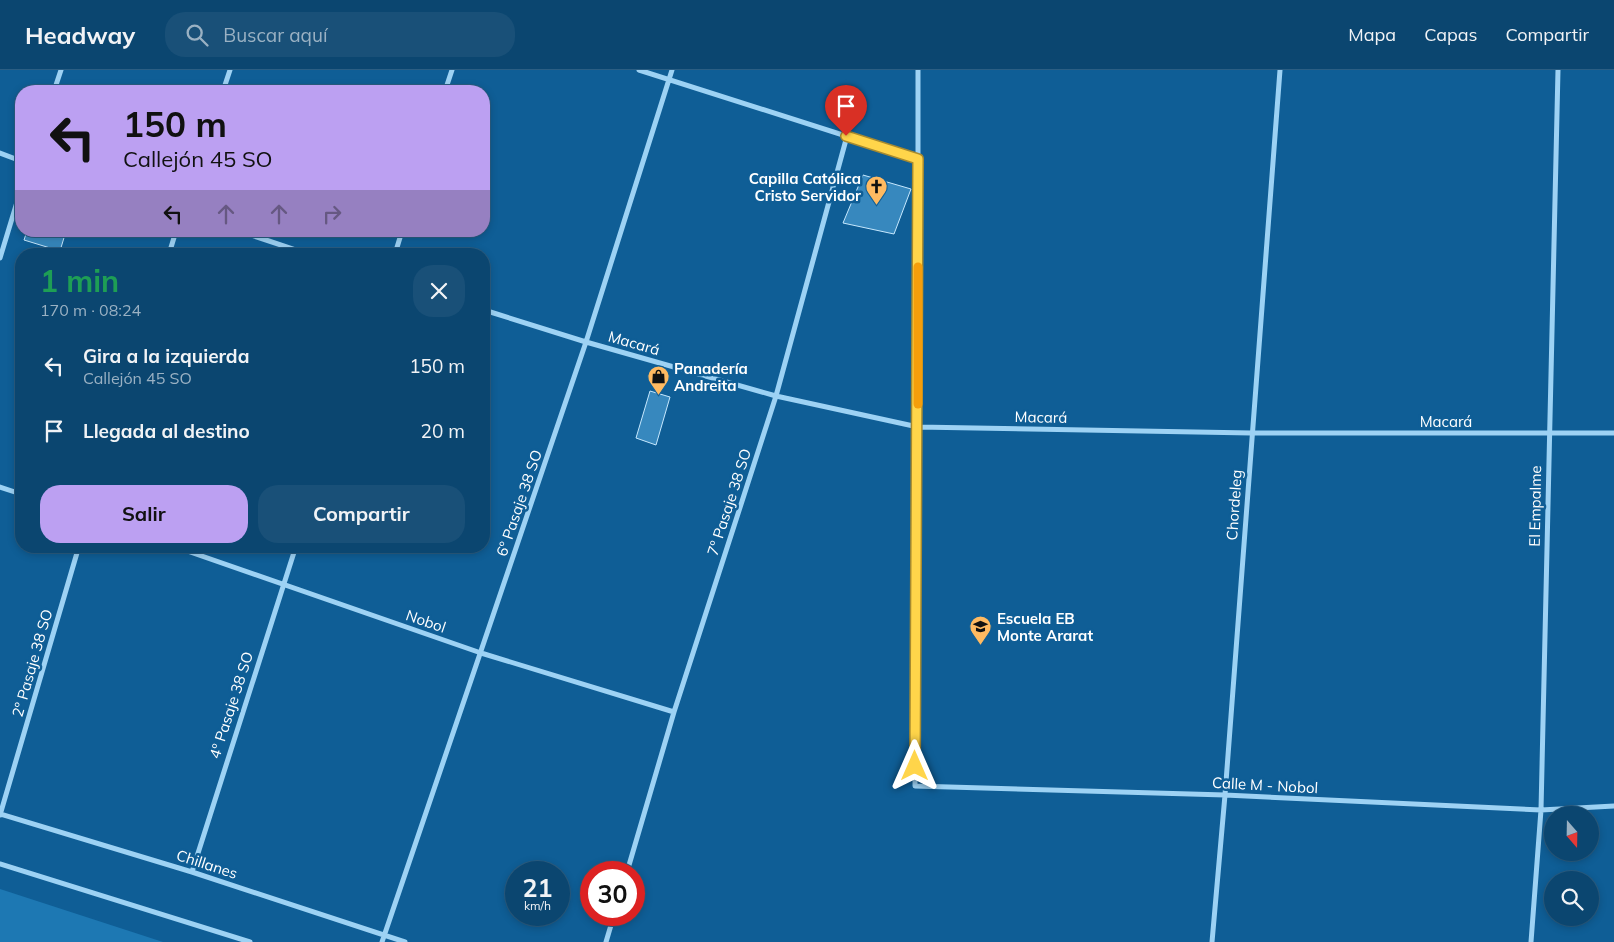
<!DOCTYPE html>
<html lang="es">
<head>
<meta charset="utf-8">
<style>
  body { margin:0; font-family:Mulish,sans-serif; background:#195078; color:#f1f3f6; height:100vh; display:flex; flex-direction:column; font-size:19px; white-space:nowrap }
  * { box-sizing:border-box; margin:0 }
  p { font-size:16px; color:#9ab1c3 }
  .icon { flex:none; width:28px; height:28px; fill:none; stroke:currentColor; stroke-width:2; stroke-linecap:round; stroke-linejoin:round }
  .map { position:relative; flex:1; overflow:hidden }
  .sheet { position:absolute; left:15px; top:178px; width:475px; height:305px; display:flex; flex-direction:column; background:#0b4670; border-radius:20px; box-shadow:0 2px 8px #0003,0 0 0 1px #2b5e83 }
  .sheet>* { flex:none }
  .banner { position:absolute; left:15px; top:15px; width:475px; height:152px; border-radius:20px; box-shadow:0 2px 8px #0003,0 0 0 1px #2b5e83; background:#bca0f2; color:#111; overflow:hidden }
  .needle { width:32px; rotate:160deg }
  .buttons { position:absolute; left:1544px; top:736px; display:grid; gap:10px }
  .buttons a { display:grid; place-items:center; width:55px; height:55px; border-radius:50%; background:#0b4670; box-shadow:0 2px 8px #0003,0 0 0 1px #2b5e83; font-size:25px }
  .speed { position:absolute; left:505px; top:791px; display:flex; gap:10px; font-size:25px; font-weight:700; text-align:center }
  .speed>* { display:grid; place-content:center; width:65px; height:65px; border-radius:50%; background:#0b4670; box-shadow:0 2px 8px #0003,0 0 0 1px #2b5e83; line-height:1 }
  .speed small { font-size:12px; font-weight:400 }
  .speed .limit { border:8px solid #d22; background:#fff; color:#111 }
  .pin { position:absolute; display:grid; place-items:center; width:42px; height:42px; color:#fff; margin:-51px -21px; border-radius:50% 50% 50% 0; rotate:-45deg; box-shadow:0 0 5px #0007 }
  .pin .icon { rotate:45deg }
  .me { position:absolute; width:55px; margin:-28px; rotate:0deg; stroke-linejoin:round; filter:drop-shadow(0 0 4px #0008) }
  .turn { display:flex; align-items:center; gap:18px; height:105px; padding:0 25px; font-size:22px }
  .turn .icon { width:65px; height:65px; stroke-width:2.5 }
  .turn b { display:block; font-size:35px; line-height:42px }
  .lanes { display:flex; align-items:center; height:48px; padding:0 25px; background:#0003; justify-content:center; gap:25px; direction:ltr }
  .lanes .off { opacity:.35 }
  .round { display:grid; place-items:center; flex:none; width:52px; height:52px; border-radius:20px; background:#195078 }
  .overview { display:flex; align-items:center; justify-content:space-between; height:85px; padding:0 25px }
  h1 { font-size:30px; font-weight:700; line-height:38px; color:#1e9e55 }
  .primary-button { display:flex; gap:10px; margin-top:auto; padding:10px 25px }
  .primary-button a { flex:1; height:58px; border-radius:20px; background:#bca0f2; color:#111; font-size:20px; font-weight:700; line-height:58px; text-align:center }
  .primary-button a+a { background:#195078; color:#f1f3f6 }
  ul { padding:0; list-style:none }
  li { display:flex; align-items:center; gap:15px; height:65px; padding:0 25px }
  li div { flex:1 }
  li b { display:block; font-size:19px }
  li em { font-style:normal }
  header { display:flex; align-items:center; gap:30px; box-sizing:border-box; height:70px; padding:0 25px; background:#0b4670; border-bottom:1px solid #2b5e83 }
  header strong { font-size:24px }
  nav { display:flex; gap:28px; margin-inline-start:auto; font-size:18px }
  .search { width:350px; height:45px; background:#195078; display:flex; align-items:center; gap:12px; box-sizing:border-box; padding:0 18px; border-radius:20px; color:#9ab1c3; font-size:19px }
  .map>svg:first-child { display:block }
  .green { fill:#1d78b3 }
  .building { fill:#3788be; stroke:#c6e8fe }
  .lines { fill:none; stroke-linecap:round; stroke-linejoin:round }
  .street { stroke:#9dd2f4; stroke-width:5 }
  .route-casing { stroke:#a68a30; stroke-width:12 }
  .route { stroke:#ffd54a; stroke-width:9 }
  .slow { stroke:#f59e0b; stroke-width:9 }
  .labels { text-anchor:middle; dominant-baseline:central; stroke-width:5; stroke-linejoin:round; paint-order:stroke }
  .poi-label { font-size:15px; font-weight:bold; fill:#fff; stroke:#0f5e96; text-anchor:start }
  .street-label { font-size:15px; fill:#fff; stroke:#0f5e96 }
</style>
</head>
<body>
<header>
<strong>Headway</strong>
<div class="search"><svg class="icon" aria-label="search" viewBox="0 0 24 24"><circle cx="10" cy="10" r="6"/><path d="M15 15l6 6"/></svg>Buscar aquí</div>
<nav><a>Mapa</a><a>Capas</a><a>Compartir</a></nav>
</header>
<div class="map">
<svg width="1614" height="872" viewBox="0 0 1614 872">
  <rect width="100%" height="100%" fill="#0f5e96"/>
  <path class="green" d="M0 819 163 872H0Z"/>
  <path class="building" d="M863 105 911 119 894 164 843 153Z
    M27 161H66L60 181 24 170Z
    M650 321 670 327 656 375 636 368Z"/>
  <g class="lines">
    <path class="street" d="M639 0 918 89
      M918 0V357L915 716 1225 725 1541 740 1614 736
      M54 21 61 0
      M223 21 230 0
      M445 21 452 0
      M0 83 21 91
      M239 161 308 184
      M169 184 176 161
      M395 184 402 161
      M0 188 21 119
      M484 240 586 272 776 326 918 357 1251 363H1614
      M0 417 21 424
      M173 476 481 583 674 642
      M0 744 192 802 405 872
      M0 745 79 476
      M0 794 250 872
      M192 802 296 476
      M627 802 674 642 776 326 847 66
      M382 872 586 272 672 0
      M606 872 614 845
      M1212 872 1225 725 1280 0
      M1531 872 1541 740 1558 0"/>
  </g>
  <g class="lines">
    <defs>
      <path id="route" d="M846 66 918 89 915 696"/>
    </defs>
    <use href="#route" class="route-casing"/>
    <use href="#route" class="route"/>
    <path class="slow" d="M918 334V197"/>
  </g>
  <defs>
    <symbol id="church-pin" viewBox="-11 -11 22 30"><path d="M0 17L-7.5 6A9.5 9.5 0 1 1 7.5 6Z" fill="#ffba61" stroke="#0f5e96"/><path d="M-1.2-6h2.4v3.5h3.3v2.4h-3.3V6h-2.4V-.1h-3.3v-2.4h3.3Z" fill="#111"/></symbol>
    <symbol id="shop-pin" viewBox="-11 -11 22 30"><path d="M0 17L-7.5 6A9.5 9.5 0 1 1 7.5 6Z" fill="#ffba61" stroke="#0f5e96"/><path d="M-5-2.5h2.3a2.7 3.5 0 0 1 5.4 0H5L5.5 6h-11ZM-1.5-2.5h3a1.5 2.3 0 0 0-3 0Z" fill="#111"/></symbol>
    <symbol id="school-pin" viewBox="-11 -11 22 30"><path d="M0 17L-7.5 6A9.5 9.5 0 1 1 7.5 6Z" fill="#ffba61" stroke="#0f5e96"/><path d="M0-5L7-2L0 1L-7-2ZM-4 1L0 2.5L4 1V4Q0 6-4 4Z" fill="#111"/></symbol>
  </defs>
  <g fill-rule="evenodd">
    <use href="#church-pin" x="864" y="104" width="25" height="34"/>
    <use href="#shop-pin" x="646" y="294" width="25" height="34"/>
    <use href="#school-pin" x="968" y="544" width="25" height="34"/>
  </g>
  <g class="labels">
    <g class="poi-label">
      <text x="861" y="108" text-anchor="end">Capilla Católica<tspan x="861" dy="17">Cristo Servidor</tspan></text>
      <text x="674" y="298">Panadería<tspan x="674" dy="17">Andreita</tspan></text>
      <text x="997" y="548">Escuela EB<tspan x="997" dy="17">Monte Ararat</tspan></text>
    </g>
    <g class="street-label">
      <text transform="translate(634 273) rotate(16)">Macará</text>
      <text transform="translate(1041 347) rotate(1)">Macará</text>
      <text x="1446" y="351">Macará</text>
      <text transform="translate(729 432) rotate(-72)">7º Pasaje 38 SO</text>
      <text transform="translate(519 433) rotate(-71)">6º Pasaje 38 SO</text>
      <text transform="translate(1234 435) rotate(-86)">Chordeleg</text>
      <text transform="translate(1535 436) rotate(-89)">El Empalme</text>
      <text transform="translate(426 551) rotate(19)">Nobol</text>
      <text transform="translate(32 593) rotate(-74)">2º Pasaje 38 SO</text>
      <text transform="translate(231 635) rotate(-72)">4º Pasaje 38 SO</text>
      <text transform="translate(1265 715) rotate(3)">Calle M - Nobol</text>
      <text transform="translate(207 794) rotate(18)">Chillanes</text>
    </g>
  </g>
</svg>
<div class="buttons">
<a><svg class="needle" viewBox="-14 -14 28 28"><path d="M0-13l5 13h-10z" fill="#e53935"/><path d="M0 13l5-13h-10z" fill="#9ab1c3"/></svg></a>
<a><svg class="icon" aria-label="search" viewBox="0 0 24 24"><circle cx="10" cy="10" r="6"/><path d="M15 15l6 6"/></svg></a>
</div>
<div class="speed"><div>21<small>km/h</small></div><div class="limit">30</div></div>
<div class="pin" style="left:846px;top:66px;background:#d93025"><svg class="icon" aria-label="arrive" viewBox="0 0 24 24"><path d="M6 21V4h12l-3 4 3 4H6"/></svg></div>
<svg class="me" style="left:915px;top:696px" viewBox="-20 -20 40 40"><path d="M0-17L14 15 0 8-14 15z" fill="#ffd54a" stroke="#fff" stroke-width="4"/></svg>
<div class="banner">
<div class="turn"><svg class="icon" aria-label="left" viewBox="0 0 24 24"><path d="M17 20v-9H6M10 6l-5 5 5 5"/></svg><div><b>150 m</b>Callejón 45 SO</div></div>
<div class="lanes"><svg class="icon" aria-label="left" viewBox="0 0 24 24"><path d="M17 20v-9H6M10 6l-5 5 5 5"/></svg><svg class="icon off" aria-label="ahead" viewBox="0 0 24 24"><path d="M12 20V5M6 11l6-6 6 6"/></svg><svg class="icon off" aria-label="ahead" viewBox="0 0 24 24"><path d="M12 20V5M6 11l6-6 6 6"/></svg><svg class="icon off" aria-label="right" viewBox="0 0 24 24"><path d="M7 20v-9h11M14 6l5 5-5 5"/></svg></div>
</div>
<section class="sheet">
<div class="overview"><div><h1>1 min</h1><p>170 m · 08:24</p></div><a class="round"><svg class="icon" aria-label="close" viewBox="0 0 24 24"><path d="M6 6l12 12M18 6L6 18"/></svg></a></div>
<ul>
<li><svg class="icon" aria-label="left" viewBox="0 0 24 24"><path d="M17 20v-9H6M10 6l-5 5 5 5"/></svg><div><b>Gira a la izquierda</b><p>Callejón 45 SO</p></div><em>150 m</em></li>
<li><svg class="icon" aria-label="arrive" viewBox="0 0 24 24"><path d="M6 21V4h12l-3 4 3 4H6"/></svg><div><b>Llegada al destino</b></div><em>20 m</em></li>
</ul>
<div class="primary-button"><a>Salir</a><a>Compartir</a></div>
</section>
</div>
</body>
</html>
